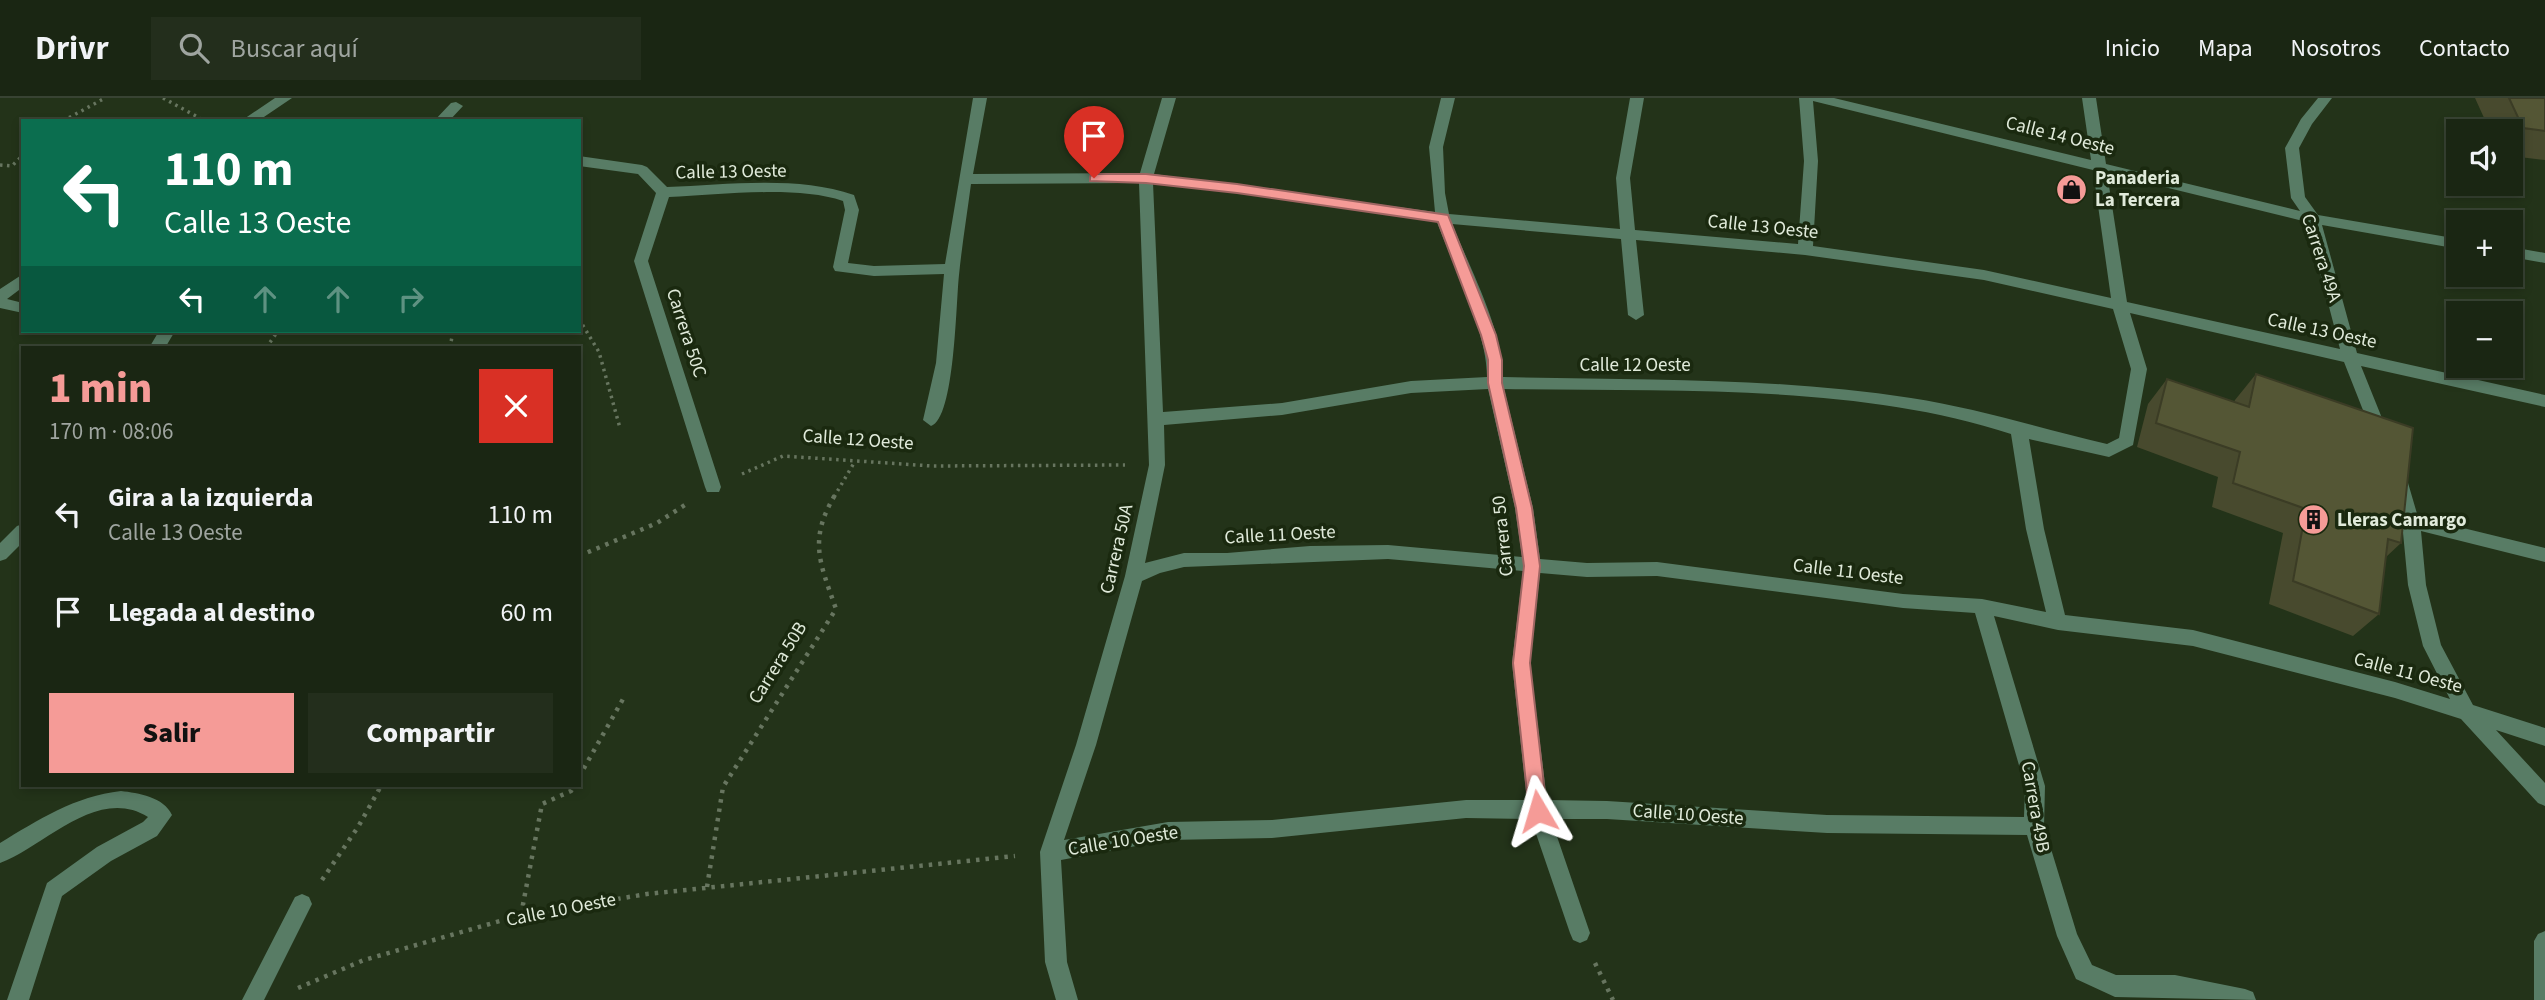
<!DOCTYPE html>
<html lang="es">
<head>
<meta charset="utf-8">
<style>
  body { margin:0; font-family:"Source Sans 3",sans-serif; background:#232e1c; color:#f1f3f6; height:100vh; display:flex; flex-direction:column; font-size:26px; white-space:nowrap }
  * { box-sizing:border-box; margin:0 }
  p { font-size:23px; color:#9fa5a0 }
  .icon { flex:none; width:38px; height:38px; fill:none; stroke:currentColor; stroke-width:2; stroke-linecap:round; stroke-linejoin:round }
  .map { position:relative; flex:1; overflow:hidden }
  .drawer { position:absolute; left:21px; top:248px; width:560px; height:441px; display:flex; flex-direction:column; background:#1a2613; border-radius:0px; box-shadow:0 4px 10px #0003,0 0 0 2px #384333 }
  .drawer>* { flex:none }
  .hud { position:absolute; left:21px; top:21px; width:560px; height:214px; border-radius:0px; box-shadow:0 4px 10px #0003,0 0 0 2px #384333; background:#0b6e4f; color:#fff; overflow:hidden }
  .controls { position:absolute; left:2446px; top:21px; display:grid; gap:14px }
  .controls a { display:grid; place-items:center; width:77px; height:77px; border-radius:0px; background:#1a2613; box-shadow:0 4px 10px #0003,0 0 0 2px #384333; font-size:35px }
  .pin { position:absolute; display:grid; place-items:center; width:60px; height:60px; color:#fff; margin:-72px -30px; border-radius:50% 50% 50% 0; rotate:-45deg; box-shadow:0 0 7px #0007 }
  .pin .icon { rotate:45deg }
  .me { position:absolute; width:77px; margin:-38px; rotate:353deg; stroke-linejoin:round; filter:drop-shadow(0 0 5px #0008) }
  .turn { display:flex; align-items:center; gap:24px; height:147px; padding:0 28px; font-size:32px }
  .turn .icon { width:91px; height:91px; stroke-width:2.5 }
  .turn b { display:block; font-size:49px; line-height:60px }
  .lanes { display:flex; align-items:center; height:66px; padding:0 28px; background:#0003; justify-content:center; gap:35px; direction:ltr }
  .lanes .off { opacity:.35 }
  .round { display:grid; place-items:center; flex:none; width:74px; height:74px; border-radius:0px; background:#232e1c }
  .head { display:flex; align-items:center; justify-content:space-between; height:119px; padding:0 28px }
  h1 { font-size:42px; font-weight:800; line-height:52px; color:#f59b97 }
  .primary-button { display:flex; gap:14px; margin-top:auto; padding:14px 28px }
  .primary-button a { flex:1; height:80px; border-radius:0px; background:#f59b97; color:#111; font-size:28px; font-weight:800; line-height:80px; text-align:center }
  .primary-button a+a { background:#232e1c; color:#f1f3f6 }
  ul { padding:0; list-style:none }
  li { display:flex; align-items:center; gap:21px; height:98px; padding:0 28px }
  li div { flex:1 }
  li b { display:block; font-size:26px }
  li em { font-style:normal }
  header { display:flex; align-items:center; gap:42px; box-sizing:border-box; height:98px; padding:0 35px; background:#1a2613; border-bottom:2px solid #384333 }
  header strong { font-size:33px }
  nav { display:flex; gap:38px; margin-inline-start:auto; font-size:24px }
  .search { width:490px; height:63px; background:#232e1c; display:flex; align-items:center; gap:18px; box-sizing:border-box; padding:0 24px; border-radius:0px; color:#9fa5a0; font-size:26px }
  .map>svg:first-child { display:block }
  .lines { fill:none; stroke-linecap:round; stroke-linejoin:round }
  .path-far1 { stroke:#67755f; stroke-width:3.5; stroke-dasharray:2.5 4.5; stroke-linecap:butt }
  .path { stroke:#67755f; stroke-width:4.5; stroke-dasharray:3.5 6; stroke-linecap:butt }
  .minor { fill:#587c65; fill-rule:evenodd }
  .wall { fill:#484a2e }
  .building { fill:#545635; stroke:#3b3c25; stroke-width:2 }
  .route { fill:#f59b97; stroke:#9f6562; stroke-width:2 }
  .labels { text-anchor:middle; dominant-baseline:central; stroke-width:7; stroke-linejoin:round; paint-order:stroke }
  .street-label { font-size:19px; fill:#e0eada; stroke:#1a290f }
  .poi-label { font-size:19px; font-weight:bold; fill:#e0eada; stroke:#1a290f; text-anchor:start }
</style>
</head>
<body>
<header>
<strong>Drivr</strong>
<div class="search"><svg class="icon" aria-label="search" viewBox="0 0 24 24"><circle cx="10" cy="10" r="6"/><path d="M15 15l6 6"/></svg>Buscar aquí</div>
<nav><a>Inicio</a><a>Mapa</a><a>Nosotros</a><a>Contacto</a></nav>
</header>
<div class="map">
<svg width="2545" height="902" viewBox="0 0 2545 902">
  <rect width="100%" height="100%" fill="#233319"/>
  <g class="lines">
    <path class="path-far1" d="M163 0 205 23
      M63 23 105 0
      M0 67 12 68 23 57
      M579 221 599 254 620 330
      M266 250 278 233
      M450 250 453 233
      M742 376 783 358 932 368 1125 367
      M834 399 854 365"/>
    <path class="path" d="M579 458 657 425 688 405
      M579 679 623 601
      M322 782 358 729 381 688
      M707 789 723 689 836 511C820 465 808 442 835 397
      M521 817 542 706 571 693 574 688
      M1595 865 1613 902
      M298 890 364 862 521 817 647 796 1015 758"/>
    <path class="minor" d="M275 0H292L258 23H241Z
      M973 0H987L973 76 1140 75 1162 0H1176L1154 76 1435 114 1429 49 1441 0H1455L1443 49 1445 95 1449 116 1620 131 1616 80 1630 0H1644L1630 80 1635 132 1798 146 1804 63 1799 0H1834L2091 62 2082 0H2096L2106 66 2300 113 2291 100 2285 50 2301 21 2318 0H2332L2312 26 2299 50 2305 99 2318 117 2459 141V151L2322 127 2357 255 2545 297V309L2361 268 2388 335 2380 341 2372 335 2344 264 2130 215 2147 271 2133 347 2109 359 2029 341 2044 431 2065 517 2193 532 2395 584 2450 601 2423 548 2408 487 2402 424 2392 383 2394 378H2406L2418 419 2545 450V464L2421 433 2426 487 2441 547 2473 607 2545 630V648L2496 632 2545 685V708L2538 705 2461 621 2395 600 2193 548 2058 532 1994 518 2045 688 2044 728 2077 836 2092 867 2116 877H2175L2245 891 2253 894 2256 902 2115 899 2076 881 2057 838 2027 737 1827 735 1607 721H1551L1590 835 1587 842 1580 845 1573 842 1570 835 1531 721 1466 720 1272 740 1168 742 1061 762 1067 864 1078 902H1056L1045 864 1040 754 1076 647 1125 478 1149 367 1139 85 971 86C967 116 962 147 959 177 956 203 955 321 931 328L923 322 936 265 944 176 874 178 835 173 833 169 845 112 843 103C796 87 719 97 669 99L648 163 721 389 719 394H707L705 389 634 163 656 95 638 76 579 68V58L642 67 647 69 667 89C727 87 796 77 854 97L859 112 848 165 874 168 945 166ZM1813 3 2093 72 2111 200 1984 172 1813 148 1818 63ZM2107 75 2307 124 2340 251 2127 204ZM1153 85 1237 95 1437 124C1454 169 1487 233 1487 279L1411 283 1282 305 1163 314ZM1452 126 1621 141 1628 217 1636 222 1644 217 1636 142 1805 157 1984 182 2113 211 2131 271 2119 340 2107 346C2042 331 1977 310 1911 300 1776 279 1639 282 1503 279 1503 233 1470 170 1452 126ZM1488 291 1515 410 1522 459 1388 447 1310 448 1227 455H1184L1145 465 1165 367 1164 327 1282 317 1411 295ZM1504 291C1667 294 1856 285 2011 336L2026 431 2046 514 1982 501 1903 496 1657 464 1587 465 1540 461 1533 410ZM1388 461 1523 473 1512 565 1527 702H1466L1272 722 1168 724 1064 742 1096 647 1142 483 1160 475 1184 469ZM1540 475 1587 479 1657 478 1903 510 1975 515 2025 688 2024 719 1827 717 1607 703 1547 702 1530 565Z
      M456 4 463 8 449 23H434L451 5Z
      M2511 149 2545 155V165L2511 159Z
      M23 176V189L7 201 23 205V215L0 210V191Z
      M159 233H175L165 250H149Z
      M23 426V444L6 461 0 463V445L17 428Z
      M121 693C138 695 164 699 172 717L157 738 111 763 62 798 29 902H7L47 785 97 749 143 724 148 719C97 687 44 749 0 765V745C38 722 75 698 121 693Z
      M302 796 309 799 312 806 264 902H242L295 799Z
      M2545 833V902H2534V843L2538 836Z"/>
  </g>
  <path class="wall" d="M2475 0H2545V62L2511 58V33H2490Z
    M2256 276 2401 445 2386 459 2379 516 2353 538 2269 506 2283 435 2212 409 2218 379 2137 349 2148 306 2167 281 2234 304 2235 302Z"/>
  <path class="building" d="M2509 0H2545V33L2523 30Z
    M2256 276 2413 330 2401 445 2388 441 2379 516 2293 483 2306 411 2233 385 2240 354 2156 325 2167 281 2249 309Z"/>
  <path class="route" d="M1094 76H1146L1237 86 1448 117 1496 237 1502 262V285L1532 410 1540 468 1530 565 1547 713 1544 719 1538 721 1531 719 1529 713 1513 565 1524 468 1516 410 1488 285V262L1481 237 1438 124 1237 95 1146 85 1090 83V78Z"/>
  <defs>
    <symbol id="shop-disc" viewBox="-11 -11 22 22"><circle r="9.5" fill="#f59b97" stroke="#1a290f"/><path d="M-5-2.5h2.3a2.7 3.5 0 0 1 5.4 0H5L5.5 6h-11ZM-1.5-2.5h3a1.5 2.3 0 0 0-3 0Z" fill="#111"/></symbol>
    <symbol id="building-disc" viewBox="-11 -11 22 22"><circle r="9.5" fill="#f59b97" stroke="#1a290f"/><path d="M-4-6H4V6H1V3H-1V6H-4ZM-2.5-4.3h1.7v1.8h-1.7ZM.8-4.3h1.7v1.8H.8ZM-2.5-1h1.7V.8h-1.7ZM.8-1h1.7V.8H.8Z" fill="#111"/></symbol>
  </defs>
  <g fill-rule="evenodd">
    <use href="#shop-disc" x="2054" y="74" width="35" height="35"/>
    <use href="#building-disc" x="2296" y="404" width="35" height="35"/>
  </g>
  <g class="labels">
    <g class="street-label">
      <text transform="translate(2060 38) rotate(14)">Calle 14 Oeste</text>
      <text transform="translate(731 74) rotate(-1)">Calle 13 Oeste</text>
      <text transform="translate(1763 129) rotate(6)">Calle 13 Oeste</text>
      <text transform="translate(2321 160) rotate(72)">Carrera 49A</text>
      <text transform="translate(2322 233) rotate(12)">Calle 13 Oeste</text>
      <text transform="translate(686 235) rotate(72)">Carrera 50C</text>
      <text x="1635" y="267">Calle 12 Oeste</text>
      <text transform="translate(858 342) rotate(4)">Calle 12 Oeste</text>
      <text transform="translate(1280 437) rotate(-3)">Calle 11 Oeste</text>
      <text transform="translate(1503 438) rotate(-96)">Carrera 50</text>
      <text transform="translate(1117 451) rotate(-77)">Carrera 50A</text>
      <text transform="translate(1848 474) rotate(7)">Calle 11 Oeste</text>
      <text transform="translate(778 565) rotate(-58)">Carrera 50B</text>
      <text transform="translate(2408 575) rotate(15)">Calle 11 Oeste</text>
      <text transform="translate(2035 709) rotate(80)">Carrera 49B</text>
      <text transform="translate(1688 717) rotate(4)">Calle 10 Oeste</text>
      <text transform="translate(1123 743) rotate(-9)">Calle 10 Oeste</text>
      <text transform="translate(561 812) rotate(-11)">Calle 10 Oeste</text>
    </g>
    <g class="poi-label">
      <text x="2095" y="80">Panaderia<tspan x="2095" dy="22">La Tercera</tspan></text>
      <text x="2337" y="422">Lleras Camargo</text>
    </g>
  </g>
</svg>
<div class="controls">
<a><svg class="icon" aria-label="sound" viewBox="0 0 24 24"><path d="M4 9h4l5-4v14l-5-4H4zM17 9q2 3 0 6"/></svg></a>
<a>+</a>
<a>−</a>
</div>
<div class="pin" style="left:1094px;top:80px;background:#d93025"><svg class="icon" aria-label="arrive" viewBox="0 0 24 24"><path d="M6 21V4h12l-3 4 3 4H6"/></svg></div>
<svg class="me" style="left:1538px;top:713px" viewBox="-20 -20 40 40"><path d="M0-17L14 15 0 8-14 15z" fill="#f59b97" stroke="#fff" stroke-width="4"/></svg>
<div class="hud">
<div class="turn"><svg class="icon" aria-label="left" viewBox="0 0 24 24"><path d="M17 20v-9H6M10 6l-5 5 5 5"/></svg><div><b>110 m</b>Calle 13 Oeste</div></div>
<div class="lanes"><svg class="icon" aria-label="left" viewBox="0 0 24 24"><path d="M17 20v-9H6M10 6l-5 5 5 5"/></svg><svg class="icon off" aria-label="ahead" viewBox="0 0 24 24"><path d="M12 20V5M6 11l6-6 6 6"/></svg><svg class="icon off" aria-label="ahead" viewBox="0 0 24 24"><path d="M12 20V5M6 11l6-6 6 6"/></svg><svg class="icon off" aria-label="right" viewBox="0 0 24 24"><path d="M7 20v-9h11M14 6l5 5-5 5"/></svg></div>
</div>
<section class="drawer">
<div class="head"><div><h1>1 min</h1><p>170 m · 08:06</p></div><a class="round" style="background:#d93025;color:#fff"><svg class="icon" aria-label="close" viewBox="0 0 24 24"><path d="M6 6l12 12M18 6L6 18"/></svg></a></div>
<ul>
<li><svg class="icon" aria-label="left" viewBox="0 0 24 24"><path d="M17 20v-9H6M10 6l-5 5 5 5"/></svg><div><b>Gira a la izquierda</b><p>Calle 13 Oeste</p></div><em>110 m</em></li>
<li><svg class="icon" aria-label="arrive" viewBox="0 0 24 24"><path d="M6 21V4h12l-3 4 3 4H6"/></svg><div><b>Llegada al destino</b></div><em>60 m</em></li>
</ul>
<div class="primary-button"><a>Salir</a><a>Compartir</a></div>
</section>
</div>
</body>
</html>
